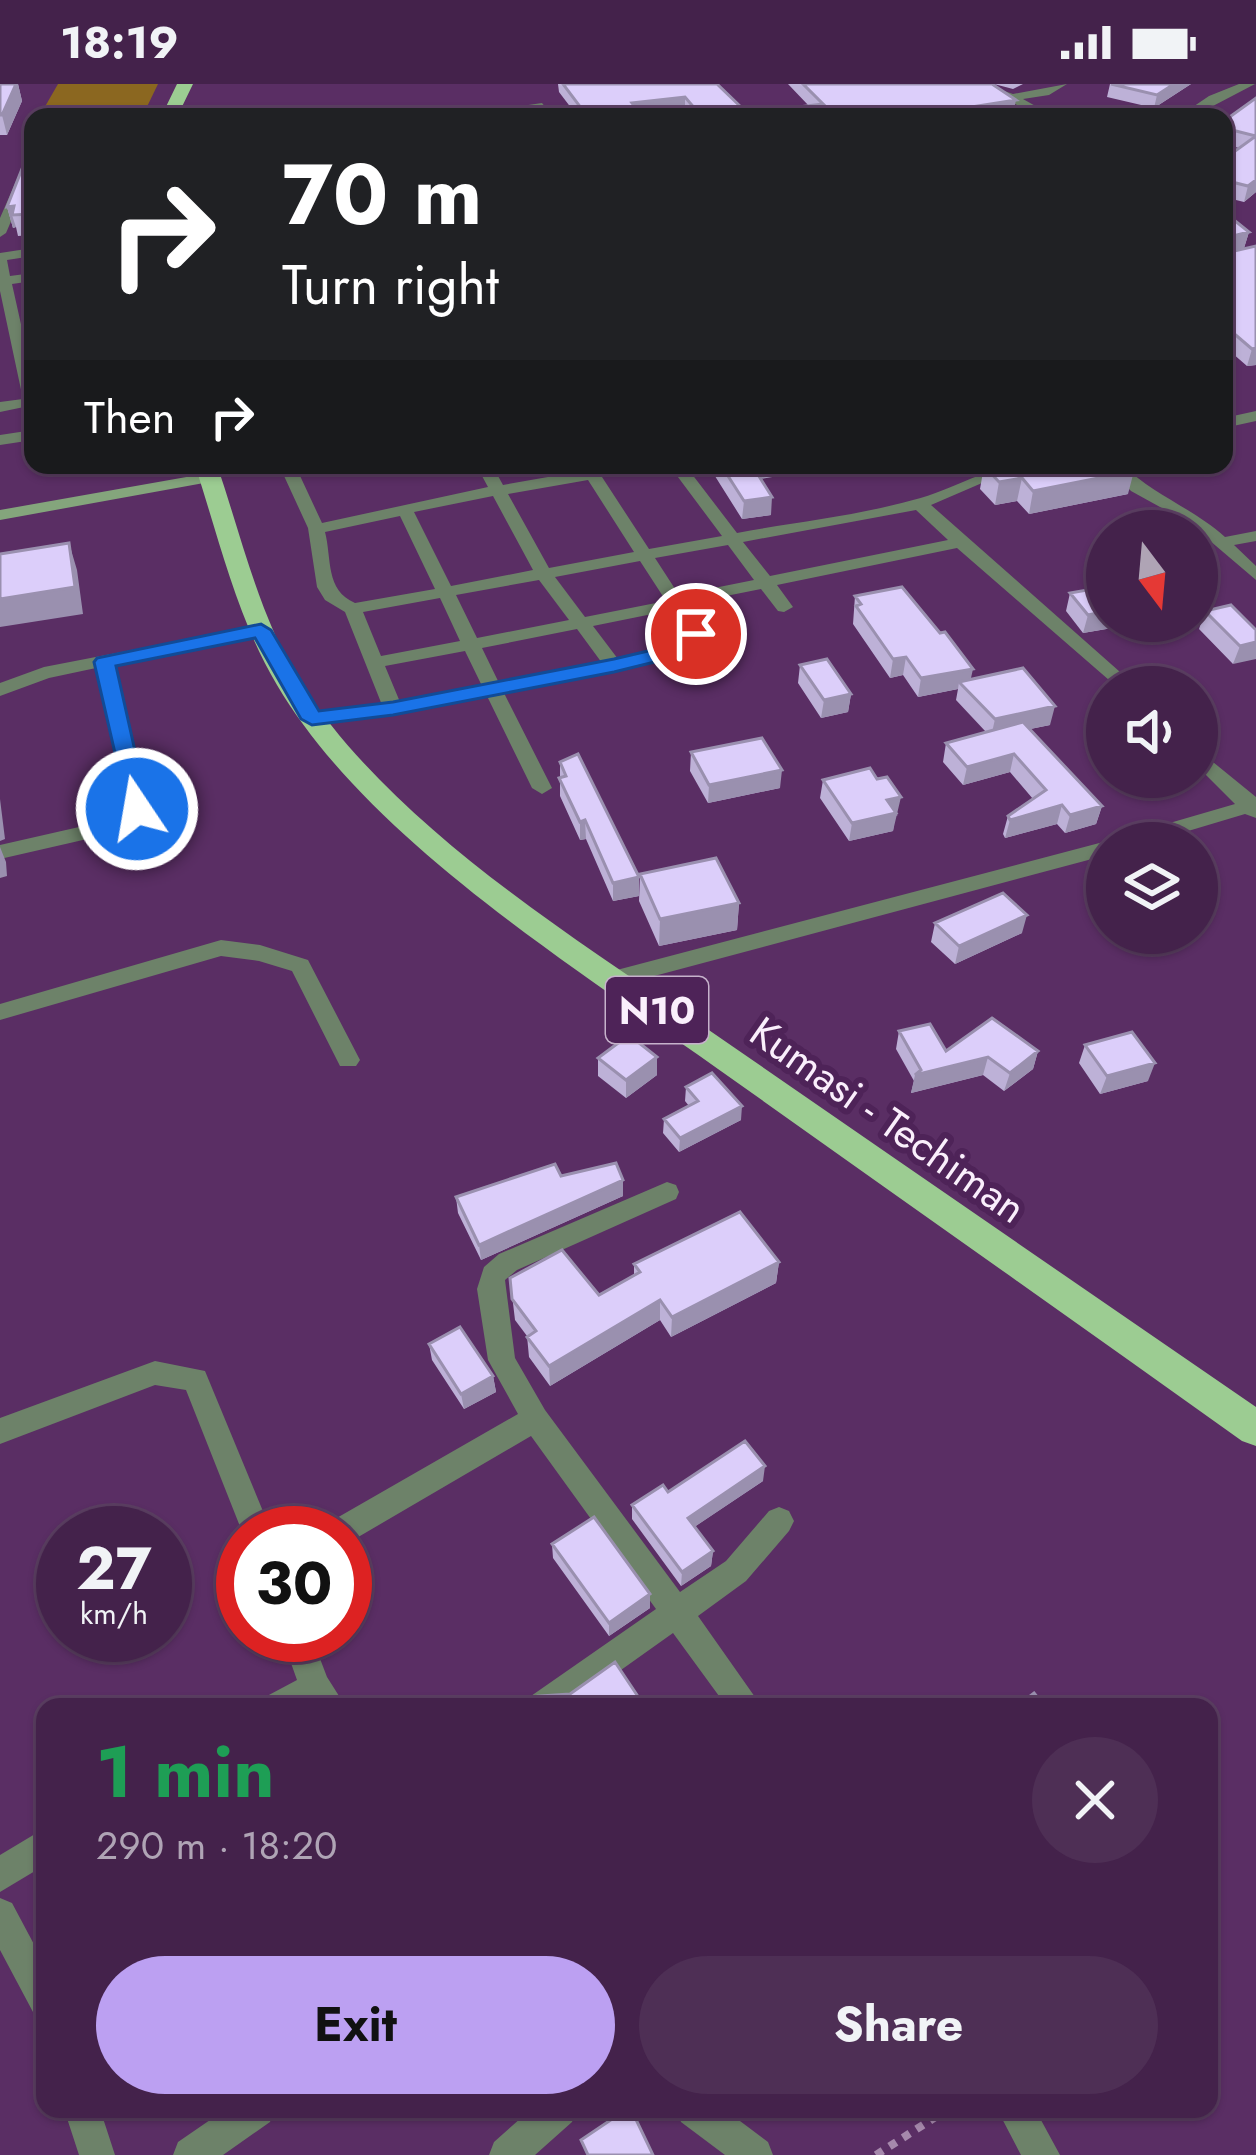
<!DOCTYPE html>
<html lang="en">
<head>
<meta charset="utf-8">
<style>
  body { margin:0; font-family:Jost,sans-serif; background:#4e2f55; color:#f1f3f6; height:100vh; display:flex; flex-direction:column; font-size:45px; white-space:nowrap }
  * { box-sizing:border-box; margin:0 }
  p { font-size:39px; color:#afa4b5 }
  .icon { flex:none; width:66px; height:66px; fill:none; stroke:currentColor; stroke-width:2; stroke-linecap:round; stroke-linejoin:round }
  .map { position:relative; flex:1; overflow:hidden }
  .side { position:absolute; left:36px; top:1614px; width:1182px; height:420px; display:flex; flex-direction:column; background:#44224b; border-radius:24px; box-shadow:0 3px 9px #0004,0 0 0 3px #5c3f63 }
  .side>* { flex:none }
  .banner { position:absolute; left:24px; top:24px; width:1209px; height:366px; border-radius:24px; box-shadow:0 3px 9px #0004,0 0 0 3px #5c3f63; background:#202124; color:#fff; overflow:hidden }
  .needle { width:78px; rotate:164deg }
  .controls { position:absolute; left:1086px; top:426px; display:grid; gap:24px }
  .controls a { display:grid; place-items:center; width:132px; height:132px; border-radius:50%; background:#44224b; box-shadow:0 3px 9px #0004,0 0 0 3px #5c3f63; font-size:60px }
  .speed { position:absolute; left:36px; top:1422px; display:flex; gap:24px; font-size:60px; font-weight:700; text-align:center }
  .speed>* { display:grid; place-content:center; width:156px; height:156px; border-radius:50%; background:#44224b; box-shadow:0 3px 9px #0004,0 0 0 3px #5c3f63; line-height:1 }
  .speed small { font-size:30px; font-weight:400 }
  .speed .limit { border:18px solid #d22; background:#fff; color:#111 }
  .pin { position:absolute; display:grid; place-items:center; width:102px; height:102px; color:#fff; margin:-51px; border:6px solid #fff; border-radius:50%; box-shadow:0 3px 12px #0007 }
  .me { position:absolute; width:132px; margin:-66px; rotate:348deg; stroke-linejoin:round; filter:drop-shadow(0 0 9px #0008) }
  .turn { display:flex; align-items:center; gap:42px; height:252px; padding:0 60px; font-size:54px }
  .turn .icon { width:156px; height:156px; stroke-width:2.5 }
  .turn b { display:block; font-size:84px; line-height:102px }
  .then { display:flex; align-items:center; height:114px; padding:0 60px; background:#0003; gap:24px; font-size:45px }
  .round { display:grid; place-items:center; flex:none; width:126px; height:126px; border-radius:63px; background:#4e2f55 }
  .overview { display:flex; align-items:center; justify-content:space-between; height:204px; padding:0 60px }
  h1 { font-size:72px; font-weight:700; line-height:90px; color:#1e9e55 }
  .cta { display:flex; gap:24px; margin-top:auto; padding:24px 60px }
  .cta a { flex:1; height:138px; border-radius:72px; background:#bca0f2; color:#111; font-size:48px; font-weight:700; line-height:138px; text-align:center }
  .cta a+a { background:#4e2f55; color:#f1f3f6 }
  .status { display:flex; justify-content:space-between; align-items:center; height:84px; padding:0 60px; background:#44224b; direction:ltr }
  .status svg { height:33px; fill:currentColor }
  .map>svg:first-child { display:block }
  .green { fill:#8b6720 }
  .lines { fill:none; stroke-linecap:round; stroke-linejoin:round }
  .path { stroke:#a689ac; stroke-width:8; stroke-dasharray:8 8; stroke-linecap:butt }
  .minor { fill:#6d8269; fill-rule:evenodd }
  .secondary { fill:#84a57c; fill-rule:evenodd }
  .trunk { fill:#9ccc92; fill-rule:evenodd }
  .wall { fill:#bdb1d7 }
  .shaded-wall { fill:#9a90af }
  .building { fill:#dccefa; stroke:#9a90af; stroke-width:3 }
  .route { fill:#1a73e8; stroke:#114b97; stroke-width:3 }
  .labels { text-anchor:middle; dominant-baseline:central; stroke-width:12; stroke-linejoin:round; paint-order:stroke }
  .shield { fill:#4e2358; stroke:#c6b2cb; stroke-width:3 }
  .shield-label { font-size:39px; font-weight:bold; fill:#faeffc }
  .street-label { font-size:42px; fill:#faeffc; stroke:#4e2358 }
</style>
</head>
<body>
<div class="status"><b>18:19</b><svg viewBox="0 0 49 12"><path d="M0 12V9h3v3zM5 12V6h3v6zM10 12V3h3v9zM15 12V0h3v12zM26 1h20v11H26zM47 4h2v5h-2z"/></svg></div>
<div class="map">
<svg width="1256" height="2071" viewBox="0 0 1256 2071">
  <rect width="100%" height="100%" fill="#5a2e64"/>
  <path class="green" d="M58 0H158L142 33H39Z"/>
  <g class="lines">
    <path class="path" d="M876 2071 948 2025"/>
    <path class="minor" d="M984 0 1013 10 1067 0 1049 11 1023 15 1055 33H1040L984 4Z
      M1239 0H1255L1192 33H1178L1209 12Z
      M542 19 546 24 463 33 469 30Z
      M33 68V86L6 149 0 153V134L27 72Z
      M33 164V172L7 176 10 192 33 189V197L12 200 33 294V333L24 323 0 328V318L23 315 0 207V169Z
      M1256 327V337L1224 344V334Z
      M33 346V356L0 361V351Z
      M279 381H295L322 439 488 403 476 381H492L503 401 582 387 578 381H594L596 385 654 381 602 393 649 465 722 452 669 381H685L737 449C795 438 856 432 913 416 962 403 983 381 1039 381L989 396 931 421 1137 603H1117L957 464 777 501 793 523 784 528 778 527 761 505 686 520 705 550 698 563 614 588 504 609 552 704 542 710 532 704 487 612 393 631 305 639V631L312 629 382 621 345 528 325 516 317 503 308 444ZM588 396 634 468 549 484 508 410ZM493 412 533 486 451 502 414 428ZM916 426 948 456 770 492 743 458ZM400 432 435 505 355 519C325 506 332 475 325 448ZM728 461 754 496 679 511 655 474ZM640 477 666 517 585 533 555 493ZM539 496 569 536 477 554 456 511ZM440 514 460 557 381 572 363 528ZM672 526 687 550 685 555 618 575 593 542ZM577 545 602 579 499 599 482 564ZM465 567 482 602 400 618 385 582Z
      M1106 381H1123C1153 411 1193 424 1225 453L1256 447V457L1234 461 1256 482V496L1189 439 1131 407Z
      M261 541 270 546 267 550 114 581 147 725 138 743 131 745 0 775V761L123 733 127 725 96 584 49 594 0 612V599L44 583Z
      M1197 665 1256 713V734L1245 730 1148 759H1115L1118 754 1235 720 1197 682Z
      M1107 757 1114 759H1107V771L613 903 602 895 613 887Z
      M221 856 260 861 308 876 360 976 356 982H340L292 887 259 877 221 872 0 936V920Z
      M667 1098 676 1101 679 1108 676 1115 517 1186 505 1196 515 1274 545 1326 680 1508 726 1477 769 1427 779 1423 789 1427 794 1437 789 1447 746 1497 698 1532 762 1623H727L673 1549 569 1623H526L531 1612 656 1525 531 1352 348 1459 345 1460V1449H323L328 1439 518 1330 488 1276 477 1205 484 1183 499 1170Z
      M155 1277 205 1287 272 1449 243 1450 186 1306 155 1301 0 1360V1334Z
      M281 1551H311L327 1593 346 1623H262L267 1612 297 1596Z
      M45 1744V1781L0 1808V1771Z
      M0 1814 12 1819 45 1881V1933L33 1928 0 1866Z
      M64 2025H100L115 2071H79Z
      M226 2025H275L270 2038 223 2071H173L178 2058Z
      M531 2025H577L572 2038 535 2071H489L494 2058Z
      M676 2025H724L768 2058 773 2071H725L681 2038Z
      M997 2025H1035L1060 2071H1021Z"/>
    <path class="secondary" d="M209 389 217 394 215 397 0 436V426Z"/>
    <path class="trunk" d="M177 0H193L177 33H161Z
      M195 381H217C242 454 260 536 302 601 399 749 587 862 732 962 906 1082 1081 1203 1256 1323V1362L1242 1357C1068 1233 893 1109 718 985 573 882 368 755 277 601 237 534 219 455 195 381Z"/>
  </g>
  <path class="wall" d="M0 0H18L22 17 7 51H0Z
    M558 0H717L742 24 758 28 809 22 788 0H992L1013 30 996 33H690L685 27 642 32 643 33H578L559 8Z
    M994 0H1023L1013 5Z
    M1110 0H1191L1154 24 1107 13Z
    M1256 14V108L1244 118 1224 113V75L1239 64 1224 60V37Z
    M33 57V151L18 152 16 143 13 144 7 123Z
    M1224 128 1249 148 1244 164 1256 162V281L1247 282 1224 262Z
    M708 381H843L760 395 771 431 742 435Z
    M959 381H1128V410L1029 430 1017 417 995 421 980 405 983 388 968 391Z
    M1070 509 1107 537H1120L1118 543 1083 549 1066 527Z
    M855 512 970 595 1050 641 1030 645 1102 722 1096 740 1065 749 1057 740 1005 754 1003 750 1008 732 1033 715 1010 688 963 701 943 678 946 659 986 648 956 616 958 605 918 613 903 591 890 594 853 540Z
    M1205 527 1256 546 1233 580 1199 545Z
    M800 581 851 610 848 628 821 634 798 599Z
    M691 668 780 704 708 719 690 687Z
    M560 678 639 793V812L613 817 586 755 580 756 560 712Z
    M823 696 898 731 895 732 893 747 849 757 820 714Z
    M640 790 739 819 737 846 659 862 639 817Z
    M935 839 1022 849 955 880 931 858Z
    M899 947 946 967H1038L1033 985 1004 1007 983 991 911 1009 914 997 896 965Z
    M1085 961 1148 997 1100 1010 1079 979Z
    M657 973V991L626 1014 598 992V974Z
    M686 1003 741 1036 679 1068 663 1049 664 1035 689 1022 685 1017Z
    M623 1096V1112L481 1176 458 1129 456 1113Z
    M779 1178 776 1199 671 1253 660 1236 550 1302 529 1273 527 1252 515 1236 510 1194 599 1211 634 1191V1180Z
    M429 1260 493 1292 496 1308 464 1325 432 1276Z
    M763 1397 694 1443 713 1467 711 1482 681 1502 632 1435V1421L668 1408Z
    M552 1460 650 1510V1524L609 1552 553 1474Z"/>
  <path class="shaded-wall" d="M16 0H18L22 17 7 51 2 31Z
    M1174 0H1191L1154 24 1157 11Z
    M685 13V27L632 33V19Z
    M1016 16 1013 30 996 33H908Z
    M590 23V33H581V24Z
    M1256 96V108L1244 118 1248 102Z
    M14 122 12 131 16 143 13 144 7 123Z
    M1249 148 1244 164 1224 170 1225 154Z
    M1256 264V281L1247 282 1252 265Z
    M750 381H843L749 396Z
    M969 381H1014L984 382 983 388 968 391Z
    M1134 387 1128 410 1029 430 1033 407Z
    M1022 394 1017 417 995 421 999 398Z
    M772 413 771 431 742 435 744 417Z
    M69 459 77 486 83 530 0 543V515Z
    M1107 527V537H1120L1118 543 1083 549 1088 531Z
    M1256 558V575L1233 580 1240 562Z
    M906 573 903 591 890 594 893 575Z
    M973 585 969 603 959 598 958 605 918 613 921 594Z
    M851 610 848 628 821 634 824 616Z
    M1055 622 1050 641 991 653 995 635Z
    M1014 670 1010 688 963 701 967 683Z
    M782 686 780 704 708 719 709 701Z
    M901 713 893 747 849 757 852 739 887 716Z
    M0 715 5 755 0 757Z
    M1062 721 1057 740 1005 754 1010 736Z
    M1102 722 1096 740 1065 749 1070 731Z
    M585 736 586 755 580 756V738Z
    M0 763 6 778 7 792 0 794Z
    M639 793V812L613 817V799Z
    M739 819 737 846 659 862 660 835Z
    M1027 831 1022 849 955 880 959 862Z
    M1038 967 1033 985 1004 1007 1010 989Z
    M657 973V991L626 1014V996Z
    M988 973 983 991 911 1009 915 991Z
    M1155 979 1148 997 1100 1010 1107 992Z
    M742 1022 741 1036 679 1068 680 1054Z
    M623 1096V1112L481 1176 479 1161Z
    M779 1178 776 1199 671 1253 672 1233Z
    M660 1216V1236L550 1302 549 1282Z
    M493 1292 496 1308 464 1325 461 1310Z
    M765 1382 763 1397 687 1448 688 1434Z
    M713 1467 711 1482 681 1502 682 1488Z
    M650 1510V1524L609 1552V1539Z"/>
  <path class="building" d="M0 0H16L2 31H0Z
    M563 0H717L742 24 753 23 758 28 823 20 803 0H992L1016 16 908 33H702L685 13 632 19 643 33H597L590 23 581 24Z
    M1111 0H1174L1157 11Z
    M1256 14V96L1248 102 1224 96V75L1256 52 1224 44V37Z
    M33 57V130L12 131 14 122 7 123Z
    M1224 128 1249 148 1225 154 1226 169 1256 162V264L1252 265 1224 241Z
    M721 381H752L772 413 744 417Z
    M987 381H1128L1134 387 1033 407 1022 394 999 398 984 382Z
    M69 459 75 503 0 515V470Z
    M902 503 940 549 945 548 973 585 921 594 906 573 893 575 856 522 861 520 855 512Z
    M1104 503 1107 506V527L1088 531 1070 509Z
    M1231 521 1256 546V558L1240 562 1205 527Z
    M827 575 851 610 824 616 800 581Z
    M1023 584 1055 622 995 635 959 598Z
    M1023 638 1102 722 1070 731 1062 721 1010 736 1008 732 1046 706 1014 670 967 683 946 659Z
    M762 654 782 686 709 701 691 668Z
    M578 670 639 793 613 799 585 736 580 738 559 694 566 692 560 678Z
    M870 684 877 695 887 693 901 713 887 716 896 729 852 739 823 696Z
    M716 774 739 819 660 835 640 790Z
    M1003 809 1027 831 959 862 935 839Z
    M992 934 1038 967 1010 989 988 973 915 991 921 986 899 947 930 940 946 967Z
    M1132 948 1155 979 1107 992 1085 961Z
    M629 951 657 973 626 996 598 974Z
    M712 989 742 1022 680 1054 664 1035 698 1017 686 1003Z
    M616 1079 623 1096 479 1161 456 1113 555 1080 561 1092Z
    M740 1128 779 1178 672 1233 660 1216 549 1282 527 1253 536 1247 512 1215 510 1194 562 1166 599 1211 640 1188 634 1180Z
    M460 1243 493 1292 461 1310 429 1260Z
    M745 1357 765 1382 688 1434 713 1467 682 1488 632 1421 663 1401 668 1408Z
    M594 1433 650 1510 609 1539 552 1460Z
    M615 1578 645 1623H546L539 1612 570 1610Z
    M1034 1609 1045 1623H1016Z
    M627 2025H631L653 2071H588L581 2056Z"/>
  <path class="route" d="M261 540 271 546 319 627 393 618 614 575 669 562 696 544 706 550 700 563 683 571 614 588 393 631 312 641 301 635 255 554 116 582 148 725 145 730H129L94 578 97 574Z"/>
  <g class="labels">
    <rect class="shield" x="606" y="893" width="102" height="66" rx="9"/>
    <g class="shield-label">
      <text x="657" y="926">N10</text>
    </g>
    <g class="street-label">
      <text transform="translate(888 1036) rotate(35)">Kumasi - Techiman</text>
    </g>
  </g>
</svg>
<div class="controls">
<a><svg class="needle" viewBox="-14 -14 28 28"><path d="M0-13l5 13h-10z" fill="#e53935"/><path d="M0 13l5-13h-10z" fill="#afa4b5"/></svg></a>
<a><svg class="icon" aria-label="sound" viewBox="0 0 24 24"><path d="M4 9h4l5-4v14l-5-4H4zM17 9q2 3 0 6"/></svg></a>
<a><svg class="icon" aria-label="layers" viewBox="0 0 24 24"><path d="M12 4l9 5-9 5-9-5zM3 14l9 5 9-5"/></svg></a>
</div>
<div class="speed"><div>27<small>km/h</small></div><div class="limit">30</div></div>
<div class="pin" style="left:696px;top:550px;background:#d93025"><svg class="icon" aria-label="arrive" viewBox="0 0 24 24"><path d="M6 21V4h12l-3 4 3 4H6"/></svg></div>
<svg class="me" style="left:137px;top:725px" viewBox="-20 -20 40 40"><circle r="17" fill="#1a73e8" stroke="#fff" stroke-width="3"/><path d="M0-11L8 9 0 5-8 9z" fill="#fff"/></svg>
<div class="banner">
<div class="turn"><svg class="icon" aria-label="right" viewBox="0 0 24 24"><path d="M7 20v-9h11M14 6l5 5-5 5"/></svg><div><b>70 m</b>Turn right</div></div>
<div class="then">Then<svg class="icon" aria-label="right" viewBox="0 0 24 24"><path d="M7 20v-9h11M14 6l5 5-5 5"/></svg></div>
</div>
<section class="side">
<div class="overview"><div><h1>1 min</h1><p>290 m · 18:20</p></div><a class="round"><svg class="icon" aria-label="close" viewBox="0 0 24 24"><path d="M6 6l12 12M18 6L6 18"/></svg></a></div>
<div class="cta"><a>Exit</a><a>Share</a></div>
</section>
</div>
</body>
</html>
